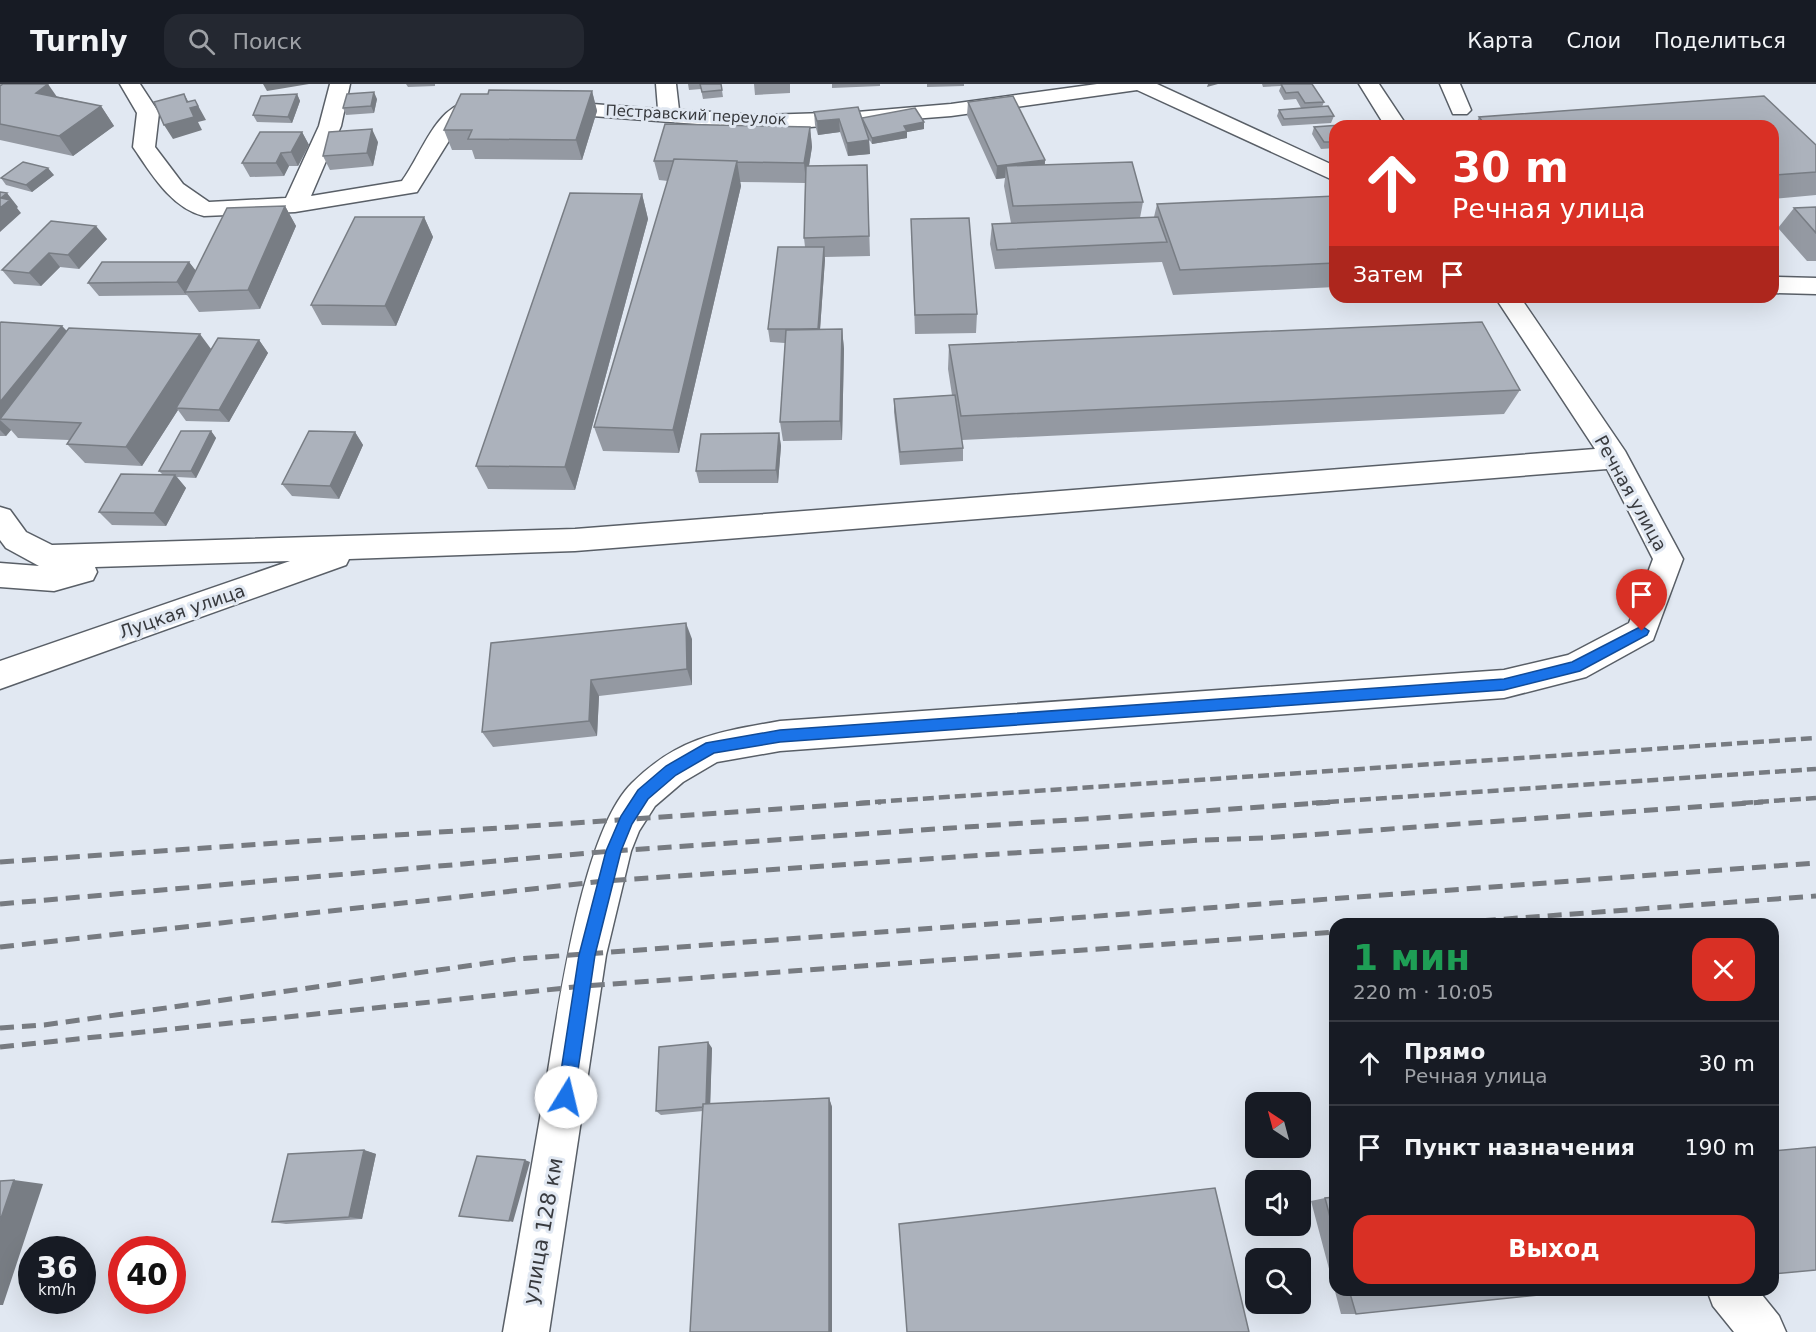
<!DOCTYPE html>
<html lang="ru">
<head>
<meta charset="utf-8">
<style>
  body { margin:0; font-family:"DejaVu Sans",sans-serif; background:#242831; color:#f1f3f6; height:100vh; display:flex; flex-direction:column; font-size:22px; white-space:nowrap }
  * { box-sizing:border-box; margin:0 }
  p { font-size:20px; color:#9ea1a6 }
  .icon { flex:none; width:33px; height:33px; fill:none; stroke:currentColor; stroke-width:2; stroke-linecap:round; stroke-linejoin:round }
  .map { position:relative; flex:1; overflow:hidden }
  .details { position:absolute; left:1329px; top:834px; width:450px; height:378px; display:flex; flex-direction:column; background:#171b24; border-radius:18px; box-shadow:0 6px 24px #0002 }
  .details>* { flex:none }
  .hud { position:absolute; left:1329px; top:36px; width:450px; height:183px; border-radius:18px; box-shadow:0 6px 24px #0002; background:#d93025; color:#fff; overflow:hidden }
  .needle { width:39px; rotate:324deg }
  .tools { position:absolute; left:1245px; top:1008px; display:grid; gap:12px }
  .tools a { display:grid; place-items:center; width:66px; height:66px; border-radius:12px; background:#171b24; box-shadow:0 6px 24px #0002; font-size:30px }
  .speed { position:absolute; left:18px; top:1152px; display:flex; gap:12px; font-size:30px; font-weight:700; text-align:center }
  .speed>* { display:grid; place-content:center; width:78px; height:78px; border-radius:50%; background:#171b24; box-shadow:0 6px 24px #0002; line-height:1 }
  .speed small { font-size:15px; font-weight:400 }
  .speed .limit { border:9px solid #d22; background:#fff; color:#111 }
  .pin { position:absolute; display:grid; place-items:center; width:51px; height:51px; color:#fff; margin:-62px -26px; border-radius:50% 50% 50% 0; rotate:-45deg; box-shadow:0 0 6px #0007 }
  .pin .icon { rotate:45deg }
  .me { position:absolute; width:66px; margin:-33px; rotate:9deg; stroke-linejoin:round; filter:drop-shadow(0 0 4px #0008) }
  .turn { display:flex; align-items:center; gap:21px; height:126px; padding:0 24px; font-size:27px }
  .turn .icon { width:78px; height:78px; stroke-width:2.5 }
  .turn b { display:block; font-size:42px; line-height:51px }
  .then { display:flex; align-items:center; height:57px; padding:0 24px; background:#0003; gap:12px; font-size:22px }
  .round { display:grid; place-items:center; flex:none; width:63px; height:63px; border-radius:18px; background:#242831 }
  .head { display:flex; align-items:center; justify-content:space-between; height:102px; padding:0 24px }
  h1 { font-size:36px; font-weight:600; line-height:45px; color:#1e9e55 }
  .primary-button { display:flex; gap:12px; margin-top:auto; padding:12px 24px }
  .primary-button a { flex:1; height:69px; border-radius:18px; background:#d93025; color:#fff; font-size:24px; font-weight:600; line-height:69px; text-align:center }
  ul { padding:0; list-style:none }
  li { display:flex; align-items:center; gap:18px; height:84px; padding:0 24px; border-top:2px solid #363941 }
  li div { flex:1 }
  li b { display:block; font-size:22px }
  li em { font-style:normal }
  header { display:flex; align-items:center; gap:36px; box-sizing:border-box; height:84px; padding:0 30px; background:#171b24; border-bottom:2px solid #363941 }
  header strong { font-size:28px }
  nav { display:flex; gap:33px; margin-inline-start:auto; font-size:21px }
  .search { width:420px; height:54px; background:#242831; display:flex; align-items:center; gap:15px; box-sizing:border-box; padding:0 21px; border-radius:18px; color:#9ea1a6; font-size:22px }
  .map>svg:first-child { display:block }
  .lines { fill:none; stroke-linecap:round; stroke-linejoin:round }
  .minor-casing { stroke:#595f67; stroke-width:3 }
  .minor { fill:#fff; fill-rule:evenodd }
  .rail-far1 { stroke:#777b81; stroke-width:4.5; stroke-dasharray:11 5; stroke-linecap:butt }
  .rail { stroke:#777b81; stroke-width:5; stroke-dasharray:14 8; stroke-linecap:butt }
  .wall { fill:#9499a2 }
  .shaded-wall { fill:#787d84 }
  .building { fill:#acb2bc; stroke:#787d84; stroke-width:1.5 }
  .route { fill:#1a73e8; stroke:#114b97; stroke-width:1.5 }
  .labels { text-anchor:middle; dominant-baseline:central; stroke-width:6; stroke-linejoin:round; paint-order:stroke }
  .far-street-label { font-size:15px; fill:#383a3e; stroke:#e1e8f2 }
  .street-label { font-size:18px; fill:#383a3e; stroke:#e1e8f2 }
  .near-street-label { font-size:21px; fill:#383a3e; stroke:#e1e8f2 }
</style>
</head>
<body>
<header>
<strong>Turnly</strong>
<div class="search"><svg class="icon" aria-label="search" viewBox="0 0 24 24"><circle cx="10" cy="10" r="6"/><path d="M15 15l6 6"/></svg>Поиск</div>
<nav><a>Карта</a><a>Слои</a><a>Поделиться</a></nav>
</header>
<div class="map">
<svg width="1816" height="1248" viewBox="0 0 1816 1248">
  <rect width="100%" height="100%" fill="#e1e8f2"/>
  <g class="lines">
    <defs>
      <path id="minor" d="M120 0H140L159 29 155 63 183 100 209 118 286 114 319 42 330 0H350L341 42 311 112 402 97C425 66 440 5 491 18L495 22 491 26 472 30 460 39 417 108 295 128 204 132C171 124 151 89 133 63L137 29Z
        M656 0H676L679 26 763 31 857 28 951 20 1097 0H1157L1335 82V97L1137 6 951 32 810 43 710 41 553 29 546 27 542 23 546 19 553 17 658 25Z
        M1359 0H1379L1407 42H1385Z
        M1440 0H1460L1471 26 1467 30H1453Z
        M1773 193 1816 194V210L1773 209Z
        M1495 213H1520L1625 367 1683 475 1653 556 1586 593 1504 614 780 667 717 678 683 698 655 722 639 747 631 767 606 871 549 1248H503C517 1169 530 1090 544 1011 557 936 580 750 632 699 679 653 719 648 780 637L1504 586 1568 571 1629 539 1653 475 1607 385 575 467 349 475 346 481 0 605V577L290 477 95 483 97 488 93 496 54 507 0 503V479L39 482 6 464 0 456V423L10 426 26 448 52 461 575 445 1595 365Z
        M1707 1206H1758L1779 1232 1786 1248H1734L1713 1222Z"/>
    </defs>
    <use href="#minor" class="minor-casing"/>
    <use href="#minor" class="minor"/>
    <path class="rail-far1" d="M859 719 1816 654
      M1312 719 1816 685
      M1742 719 1816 714"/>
    <path class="rail" d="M0 778 881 718
      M0 820 613 767 1334 718
      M1438 840 1816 812
      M0 863 605 797 1202 756 1265 754 1763 718
      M0 944 44 941 517 875 1816 779
      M0 963 584 902 1335 848"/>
  </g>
  <path class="wall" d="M0 0 101 22 114 42 73 72 0 56Z
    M406 0H435V2L408 3Z
    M688 0H721L723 13 703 15 701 5 689 6Z
    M754 0H790V9L755 11Z
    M832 0H880V2L832 4Z
    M927 0H964V2L927 3Z
    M1262 0H1312L1324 18 1322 23 1334 32 1331 39 1282 42 1277 32 1279 26 1301 24 1296 15 1284 16 1279 7 1281 2 1263 3Z
    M592 7 597 27 582 76 475 75 472 66H452L444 46Z
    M297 10 300 17 292 39 257 38 253 31Z
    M1764 12 1816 61V111L1773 115V42H1475L1479 33Z
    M377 15 374 29 346 31 343 24Z
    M968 18 1045 76V81L1143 118 1140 134 1154 133 1157 120 1335 112V203L1173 211 1162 178 995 185 990 160 992 140 1011 139 1004 102 1005 94 996 95 967 31Z
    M814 28 862 34 924 38V45L907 48V54L872 60 869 55 870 70 848 72 840 48 818 51 815 41Z
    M1335 42V64L1321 65 1312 50 1314 43Z
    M810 43 812 63 809 82 867 81 870 172 825 173 820 246 842 245 844 265 842 356 783 357 780 338 785 259 770 258 768 245 805 163 804 154 805 99 740 98 741 102 679 369 603 367 594 343 668 97 659 96 654 77Z
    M302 48 309 61 298 82H289L284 92 250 93 242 79Z
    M378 58 373 82 330 86 323 72Z
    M54 91 32 108 6 101 1 94Z
    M642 110 648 135 575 406 488 405 476 382Z
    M285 122 296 142 260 225 199 228 187 211 99 212 88 199 189 178 196 187Z
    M1816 123V177H1807L1778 144 1794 124Z
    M424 133 433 153 396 242 322 241 311 221Z
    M911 135 977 230 976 249 915 250Z
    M51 137 107 155 79 185 60 183 41 202 14 200 2 186Z
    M0 239 62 242 67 247 212 265 259 256 268 269 229 338 186 337 178 326 142 382 85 379 67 360 69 356 18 354 11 346 6 352H0Z
    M949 261 1520 306 1504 330 962 356 963 364V377L900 381 894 328V315L952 311 948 285Z
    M211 347 216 354 196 394 177 393 186 404 166 442 112 441 99 428 163 391 159 387Z
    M355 348 363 361 339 415 292 412 282 400Z
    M779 349 781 362 778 399H699L696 387Z
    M692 555V601L599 612 597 652 493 663 482 648 491 559Z
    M712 964 710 1020 829 1014 832 1023V1248H690L703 1027 661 1031 656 1027Z
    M364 1066 376 1070 362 1135 286 1140 272 1138Z
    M1335 1113V1206H1587L1356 1230H1341L1311 1117 1325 1114Z"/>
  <path class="shaded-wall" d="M48 0 62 20 36 9Z
    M263 0H309L267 7Z
    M1208 0H1218L1207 3Z
    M592 7 597 27 582 76 576 56Z
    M374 8 377 15 374 29 371 22Z
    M184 10 192 24 195 16 206 36 198 38 202 46 173 55 164 41 187 18Z
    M297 10 300 17 292 39 288 33Z
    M101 22 114 42 73 72 59 52Z
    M839 35 840 48 818 51 817 37Z
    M924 38V45L907 48V54L872 60V54L904 42Z
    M810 43 812 63 806 99 804 79Z
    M372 45 378 58 373 82 367 69Z
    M302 48 309 61 298 82 291 68Z
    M869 56 870 70 848 72 847 59Z
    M281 69 289 82 284 92 276 79Z
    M1045 76 1044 89 1006 82 1005 94 996 95 997 82Z
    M737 77 741 102 679 369 673 346Z
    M48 84 54 91 32 108 26 101Z
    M7 109 18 123 17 124 21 129 0 148V124L1 114Z
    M642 110 648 135 575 406 565 383Z
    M285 122 296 142 260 225 248 206Z
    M424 133 433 153 396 242 385 222Z
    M96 142 107 155 79 185 68 171Z
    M824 163 825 176 819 259 818 245Z
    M49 169 60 183 41 202 29 189Z
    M189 178 199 191 185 208 187 212 177 198Z
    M62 242 79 261 0 335V318Z
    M842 245 844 265 842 356 840 337Z
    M200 250 214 269 176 324 178 326 142 382 126 363Z
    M259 256 268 269 229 338 219 326Z
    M0 336 11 346 6 352 0 346Z
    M211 347 216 354 196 394 191 387Z
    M355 348 363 361 339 415 330 402Z
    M779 349 781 362 778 399 776 386Z
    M175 391 186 404 166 442 154 429Z
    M686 539 692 555V601L687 585Z
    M591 596 599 612 597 652 589 637Z
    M708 958 712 964 710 1027 706 1023Z
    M829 1014 832 1023V1248H829Z
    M364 1066 376 1070 362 1135 349 1133Z
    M525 1076 530 1078 513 1138 509 1137Z
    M14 1096 43 1100 3 1221H0V1137Z"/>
  <path class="building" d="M3 0H48L36 9 101 22 59 52 0 40V2Z
    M700 0H721L722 6 702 8Z
    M1281 0H1312L1324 18 1305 19 1298 8 1286 9Z
    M489 6 592 7 576 56 468 55 472 46H444L461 10H488Z
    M374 8 371 22 343 24 347 10Z
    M184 10 187 18 195 16 198 22 190 24 194 33 164 41 154 18Z
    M297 10 288 33 253 31 261 12Z
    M1013 12 1045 76 997 82 968 18Z
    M1764 12 1816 61V88L1773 91V42H1486L1479 33Z
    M1328 22 1334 32 1284 35 1279 26Z
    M858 23 869 56 847 59 839 35 817 37 814 28Z
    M915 24 924 38 904 42 907 47 872 54 862 34Z
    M665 40 810 43 804 79 737 78V77L674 75 673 77H654Z
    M1341 41 1342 42H1335V58H1324L1314 43Z
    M372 45 367 69 323 72 329 48Z
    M260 48H302L291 68 281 69 276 79H242Z
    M674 75 737 77 673 346 594 343Z
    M23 78 48 84 26 101 1 94Z
    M1132 78 1143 118 1013 122 1006 82Z
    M867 81 869 152 804 154 806 82Z
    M0 108 7 109 1 114 10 116 0 124Z
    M570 109 642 110 565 383 476 382Z
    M1335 112V179L1180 186 1157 120Z
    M285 122 248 206 185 208 227 124Z
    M1816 123V149L1794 124Z
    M355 133H424L385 222 311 221Z
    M1158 133 1167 158 997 166 992 140Z
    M969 134 977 230 915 231 911 135Z
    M51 137 96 142 68 171 49 169 29 189 2 186Z
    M778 163H824L818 245H768Z
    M102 178H189L177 198 88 199Z
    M1 238 62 242 0 318V239Z
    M1482 238 1520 306 961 332 949 261Z
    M69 244 200 250 126 363 67 360 81 339 0 335Z
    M842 245 840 337 780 338 786 246Z
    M218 254 259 256 219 326 176 324Z
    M955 311 963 364 900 368 894 315Z
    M181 347H211L191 387H159Z
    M309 347 355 348 330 402 282 400Z
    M779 349 776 386 696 387 701 350Z
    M121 390 175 391 154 429 99 428Z
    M686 539 687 585 591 596 589 637 482 648 491 559Z
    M708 958 706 1020H703V1023L656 1027 659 963Z
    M829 1014V1248H690L703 1020Z
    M1816 1063V1186L1773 1190V1067Z
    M364 1066 349 1133 272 1138 288 1070Z
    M477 1072 525 1076 509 1137 459 1132Z
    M14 1096 0 1137V1097Z
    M1215 1104 1249 1248H907L899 1140Z
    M1335 1113V1152L1325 1114Z
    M1349 1206H1587L1356 1230Z"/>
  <path class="route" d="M1642 542 1649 547 1647 551 1580 587 1504 606 780 658 714 669 676 691 648 715 632 740 621 767 595 871 574 1013 572 1019 566 1022 560 1019 557 1013 579 871 606 767 621 732 638 706 666 682 706 659 780 646 1504 595 1572 578Z"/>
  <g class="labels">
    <g class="far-street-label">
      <text transform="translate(696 31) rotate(3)">Пестравский переулок</text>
    </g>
    <g class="street-label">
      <text transform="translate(1631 409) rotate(61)">Речная улица</text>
      <text transform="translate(182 527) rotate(-19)">Луцкая улица</text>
    </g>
    <g class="near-street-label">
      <text transform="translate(543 1147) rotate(-80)">улица 128 км</text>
    </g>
  </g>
</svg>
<div class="tools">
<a><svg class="needle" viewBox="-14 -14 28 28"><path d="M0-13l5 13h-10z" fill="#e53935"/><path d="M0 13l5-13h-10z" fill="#9ea1a6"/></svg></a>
<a><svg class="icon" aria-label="sound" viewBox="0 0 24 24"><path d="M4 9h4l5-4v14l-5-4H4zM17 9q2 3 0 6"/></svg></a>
<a><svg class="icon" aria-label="search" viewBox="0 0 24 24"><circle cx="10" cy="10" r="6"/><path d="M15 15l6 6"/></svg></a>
</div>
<div class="speed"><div>36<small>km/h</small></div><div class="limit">40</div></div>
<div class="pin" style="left:1642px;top:547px;background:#d93025"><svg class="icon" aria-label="arrive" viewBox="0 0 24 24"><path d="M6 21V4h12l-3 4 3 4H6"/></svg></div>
<svg class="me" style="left:566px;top:1013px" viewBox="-20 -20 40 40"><circle r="19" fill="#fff"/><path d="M0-13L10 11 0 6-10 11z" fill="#1a73e8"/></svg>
<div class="hud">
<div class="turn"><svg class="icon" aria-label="ahead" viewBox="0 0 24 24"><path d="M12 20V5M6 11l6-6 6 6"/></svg><div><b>30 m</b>Речная улица</div></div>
<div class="then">Затем<svg class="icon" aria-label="arrive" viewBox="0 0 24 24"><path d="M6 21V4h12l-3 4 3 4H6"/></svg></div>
</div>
<section class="details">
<div class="head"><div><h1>1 мин</h1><p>220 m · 10:05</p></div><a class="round" style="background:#d93025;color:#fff"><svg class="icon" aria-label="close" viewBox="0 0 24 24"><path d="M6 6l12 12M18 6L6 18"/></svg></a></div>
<ul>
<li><svg class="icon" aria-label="ahead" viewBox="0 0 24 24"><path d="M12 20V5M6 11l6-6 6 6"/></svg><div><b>Прямо</b><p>Речная улица</p></div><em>30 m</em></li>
<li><svg class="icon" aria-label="arrive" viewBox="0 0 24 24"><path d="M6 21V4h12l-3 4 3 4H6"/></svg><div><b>Пункт назначения</b></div><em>190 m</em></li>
</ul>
<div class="primary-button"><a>Выход</a></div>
</section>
</div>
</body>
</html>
